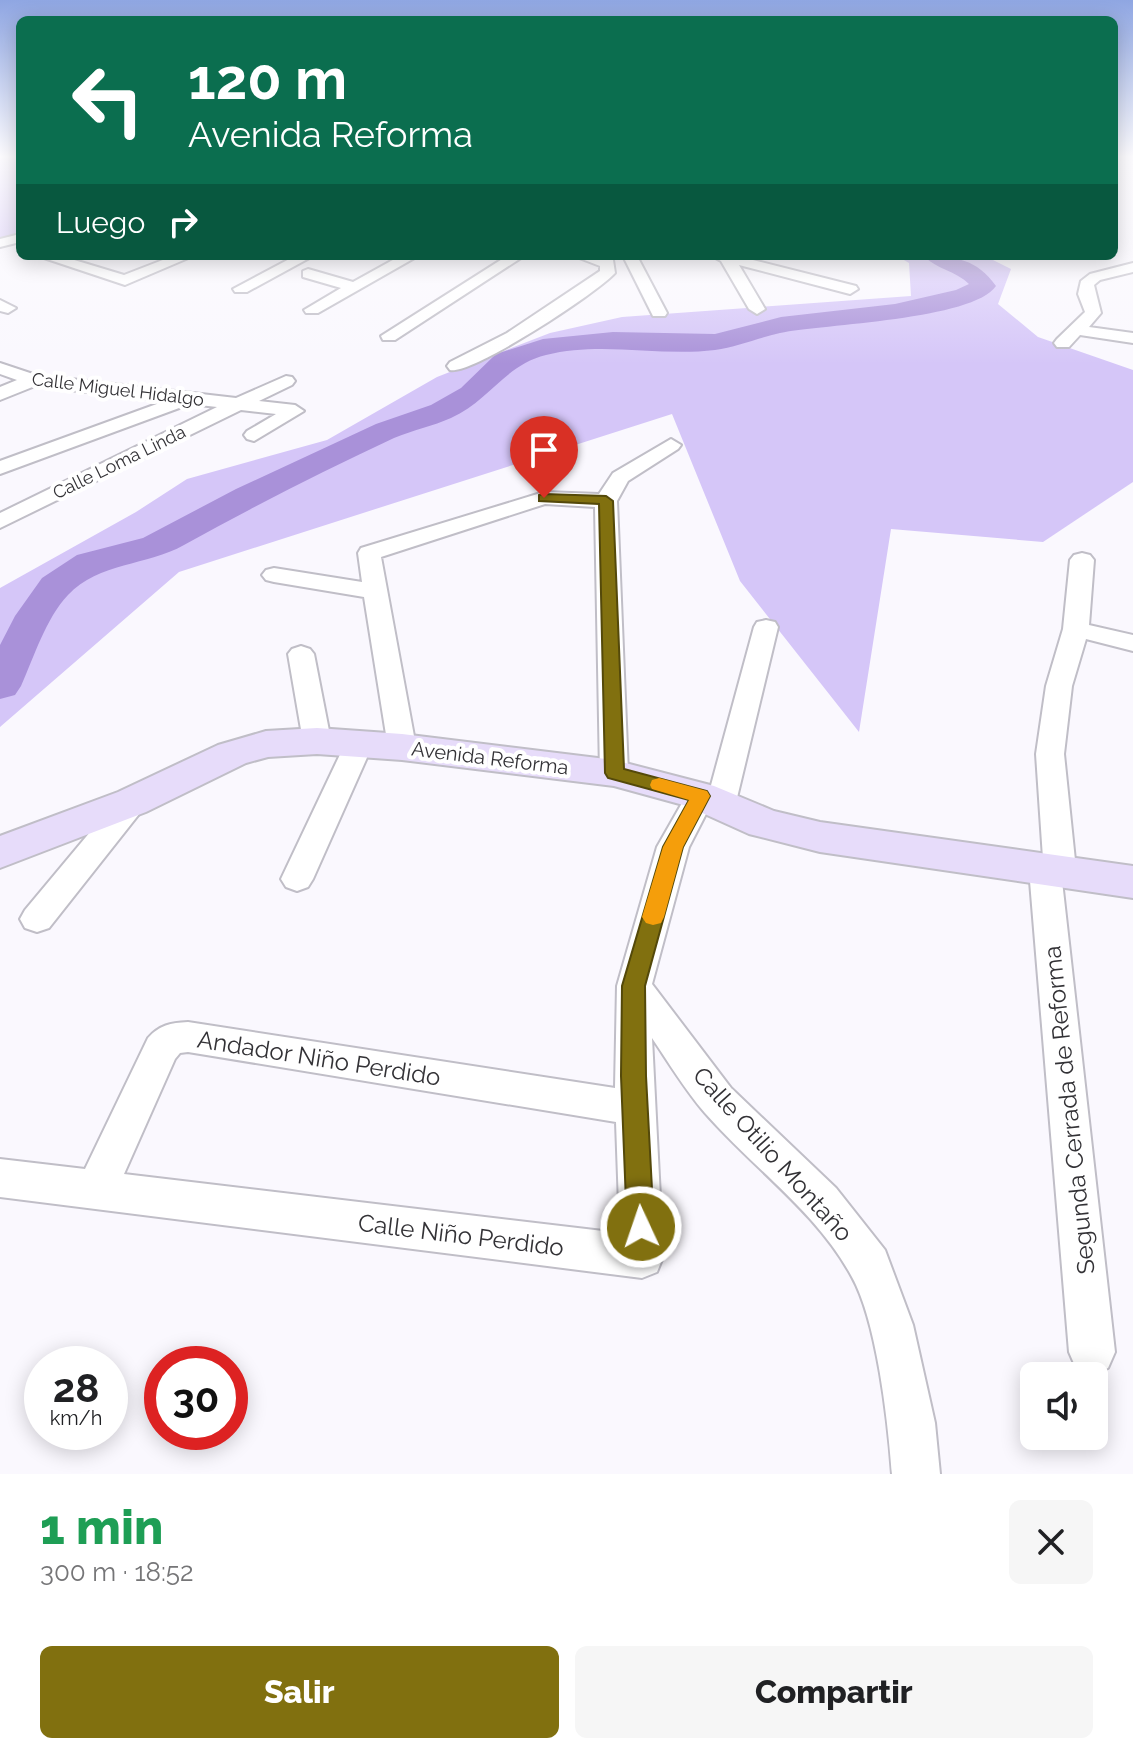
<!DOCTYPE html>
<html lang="es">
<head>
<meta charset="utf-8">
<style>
  body { margin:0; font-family:Raleway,sans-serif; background:#f6f6f6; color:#202124; height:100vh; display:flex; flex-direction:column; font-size:30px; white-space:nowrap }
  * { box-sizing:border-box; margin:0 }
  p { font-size:26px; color:#757577 }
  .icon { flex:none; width:44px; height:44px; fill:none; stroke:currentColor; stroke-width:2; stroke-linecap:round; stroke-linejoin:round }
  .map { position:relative; height:1474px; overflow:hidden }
  .sheet { display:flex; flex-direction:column; background:#fff; flex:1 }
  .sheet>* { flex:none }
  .hud { position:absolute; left:16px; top:16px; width:1102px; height:244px; border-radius:12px; box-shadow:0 4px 20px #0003; background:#0b6e4f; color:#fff; overflow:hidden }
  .fabs { position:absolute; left:1020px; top:1362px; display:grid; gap:16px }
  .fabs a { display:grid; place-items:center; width:88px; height:88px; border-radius:12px; background:#fff; box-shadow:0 4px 20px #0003; font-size:40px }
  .speed { position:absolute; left:24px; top:1346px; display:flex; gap:16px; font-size:40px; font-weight:700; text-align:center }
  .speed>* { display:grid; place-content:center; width:104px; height:104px; border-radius:50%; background:#fff; box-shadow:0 4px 20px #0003; line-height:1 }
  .speed small { font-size:20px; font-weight:400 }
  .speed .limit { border:12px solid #d22; background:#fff; color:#111 }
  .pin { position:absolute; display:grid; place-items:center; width:68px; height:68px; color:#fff; margin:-82px -34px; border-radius:50% 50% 50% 0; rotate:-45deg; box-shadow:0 0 8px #0007 }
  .pin .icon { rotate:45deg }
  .me { position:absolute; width:88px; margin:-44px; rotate:357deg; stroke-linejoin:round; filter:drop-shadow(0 0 6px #0008) }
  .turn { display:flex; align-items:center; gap:28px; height:168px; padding:0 40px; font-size:36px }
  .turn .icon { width:104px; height:104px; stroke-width:2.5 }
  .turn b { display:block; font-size:56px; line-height:68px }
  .then { display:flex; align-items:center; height:76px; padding:0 40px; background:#0003; gap:16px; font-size:30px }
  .round { display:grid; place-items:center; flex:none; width:84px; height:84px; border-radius:12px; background:#f6f6f6 }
  .summary { display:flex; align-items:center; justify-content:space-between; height:136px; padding:0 40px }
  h1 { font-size:48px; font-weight:800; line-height:60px; color:#1e9e55 }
  .action { display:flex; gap:16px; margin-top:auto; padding:16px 40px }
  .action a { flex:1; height:92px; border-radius:12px; background:#81700f; color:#fff; font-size:32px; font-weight:800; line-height:92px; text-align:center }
  .action a+a { background:#f6f6f6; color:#202124 }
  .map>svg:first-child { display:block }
  .green { fill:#d5c6f8 }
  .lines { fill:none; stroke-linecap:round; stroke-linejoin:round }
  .river { fill:#a991d9; fill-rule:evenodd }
  .street-casing { stroke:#c0bec7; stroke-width:4 }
  .secondary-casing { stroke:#c0bec7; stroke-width:4 }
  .street { fill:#fff; fill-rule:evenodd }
  .secondary { fill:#e7dcfa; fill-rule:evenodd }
  .route { fill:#81700f; stroke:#54490a; stroke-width:2 }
  .slow { fill:#f59e0b }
  .labels { text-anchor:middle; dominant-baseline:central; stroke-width:8; stroke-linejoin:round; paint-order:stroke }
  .far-street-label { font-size:18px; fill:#333236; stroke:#fff }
  .street-label { font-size:20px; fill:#333236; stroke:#fff }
  .near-street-label { font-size:24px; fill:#333236; stroke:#fff }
</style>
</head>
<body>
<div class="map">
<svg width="1133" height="1474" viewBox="0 0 1133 1474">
  <rect width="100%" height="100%" fill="#faf8fe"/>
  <path class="green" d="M0 158H20V238L0 243Z
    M897 256H985L1011 269 998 304 1038 337 1133 370V482L1043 542 891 529 859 732 740 581 672 414 179 572 0 727V588L136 512 187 479 327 440 437 377 550 333 622 317 911 296 909 263Z"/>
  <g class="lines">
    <path class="river" d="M924 256C955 256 977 259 996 286 973 320 823 324 780 333 758 338 737 347 715 350 660 357 602 341 546 355 505 365 489 401 451 418 433 426 413 430 394 438 323 471 253 507 184 545 147 566 99 562 68 595 46 618 34 657 21 686L15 695 0 699V645L15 616 42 578 77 555 143 538 236 489 376 424 431 405 461 388 496 354 543 339 613 332 715 334 781 317 895 304 956 290 969 284C956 271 936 269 924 256Z"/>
    <defs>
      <path id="street" d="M20 234V242L0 247V239Z
        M38 256H61L124 275 173 256H193L125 285Z
        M295 256H313L247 292H235L233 289Z
        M400 256H418L318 313H306L304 310 341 288 303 277V271L308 269 353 282Z
        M507 256H524L395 340H383L381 336Z
        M574 256 613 260 615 273C597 293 472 375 450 370L447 366 450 362 507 333 600 271V266Z
        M623 256H637L667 313 665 316H653Z
        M712 256H737L856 286 858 289 850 294 739 265 765 309 757 314 749 309 721 261Z
        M1133 263V272L1100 280 1094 285 1101 313 1089 327 1133 333V343L1080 335 1069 347H1057L1054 343 1057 339 1085 312 1078 294 1081 281 1090 274Z
        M0 300 16 308 8 313 0 311Z
        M0 363 36 375 236 398 286 376 292 377 295 381 292 385 259 401 295 405 304 411 254 441 247 439 244 435 247 431 276 414 241 410 0 528V513L217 407 190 404 0 474V461L165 401 35 386 0 400V387L17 380 0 374Z
        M671 439 681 445 678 449 628 481 617 501 628 773 624 780 614 783 604 780 600 773 595 507 545 504 381 557 416 747 412 754 402 756 392 754 388 747 364 597 274 582 266 580 262 575 266 570 274 568 362 582 358 553 361 548 544 492 599 494 613 473Z
        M1082 553 1090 555 1094 560 1089 625 1133 635V651L1086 639 1072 686 1064 754 1076 870 1071 878 1062 881 1115 1352 1108 1368 1092 1375 1076 1368 1069 1352 1029 869 1034 861 1043 858 1036 754 1046 686 1063 629 1070 560 1074 555Z
        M766 620 775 622 778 627 735 806 731 813 720 816 708 810 689 847 652 984 731 1088 836 1188 885 1250 913 1325 935 1423 940 1474H892C888 1421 877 1322 852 1277 817 1212 753 1168 705 1113 685 1090 669 1063 652 1038L663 1257 657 1272 642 1278 0 1197V1159L85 1169 148 1038C160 1025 170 1023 188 1022L615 1088 617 986 657 847 690 789 700 786 710 789 754 627 757 622ZM188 1052 616 1122 620 1233 124 1174 175 1059 180 1053Z
        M301 646 310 649 314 654 331 741 327 748 317 750 307 748 303 741 288 654 292 649Z
        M359 735 369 737 373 744 313 879 308 887 297 891 286 887 281 879 345 744 349 737Z
        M132 792 143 795 147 802 143 809 49 928 37 932 25 928 20 919 25 910 121 795Z"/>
      <path id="secondary" d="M317 728 402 734 614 760 714 786 774 811 820 822 1133 866V898L820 852 749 834 687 806 614 786 402 760 317 754 268 757 246 763 146 812 0 868V836L118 792 218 745 266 731Z"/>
    </defs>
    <use href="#street" class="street-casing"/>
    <use href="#secondary" class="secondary-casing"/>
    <use href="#street" class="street"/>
    <use href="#secondary" class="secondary"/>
  </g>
  <linearGradient id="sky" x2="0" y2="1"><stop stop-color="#8fa6e2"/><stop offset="0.43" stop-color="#fdfcff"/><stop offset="1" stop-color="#fdfcff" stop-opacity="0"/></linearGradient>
  <rect width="1133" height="364" fill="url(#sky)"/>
  <path class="route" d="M544 494 606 496 613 501 624 769 707 791 710 796 683 847 645 986 646 1076 654 1227 650 1236 641 1240 631 1236 627 1227 621 1076 622 986 663 847 689 800 608 778 605 773 599 504 539 501V495Z"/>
  <path class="slow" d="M659 778 707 791 710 796 683 847 664 917 661 923 653 925 646 923 642 917 663 847 689 800 652 789 650 785 652 780Z"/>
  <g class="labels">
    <g class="far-street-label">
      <text transform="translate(118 389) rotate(7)">Calle Miguel Hidalgo</text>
      <text transform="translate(119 462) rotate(-26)">Calle Loma Linda</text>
    </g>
    <g class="street-label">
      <text transform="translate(490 758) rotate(7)">Avenida Reforma</text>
    </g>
    <g class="near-street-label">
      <text transform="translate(319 1058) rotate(9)">Andador Niño Perdido</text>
      <text transform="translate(1069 1110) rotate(-96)">Segunda Cerrada de Reforma</text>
      <text transform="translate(773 1154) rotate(48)">Calle Otilio Montaño</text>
      <text transform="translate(461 1235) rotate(7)">Calle Niño Perdido</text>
    </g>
  </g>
</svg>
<div class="fabs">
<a><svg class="icon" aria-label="sound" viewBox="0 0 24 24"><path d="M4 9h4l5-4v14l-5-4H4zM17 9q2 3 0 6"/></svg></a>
</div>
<div class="speed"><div>28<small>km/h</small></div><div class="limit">30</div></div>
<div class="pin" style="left:544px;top:498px;background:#d93025"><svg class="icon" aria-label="arrive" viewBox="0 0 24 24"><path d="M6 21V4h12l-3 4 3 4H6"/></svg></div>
<svg class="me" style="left:641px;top:1227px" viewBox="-20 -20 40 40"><circle r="17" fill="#81700f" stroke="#fff" stroke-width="3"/><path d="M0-11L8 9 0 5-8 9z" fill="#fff"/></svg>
<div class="hud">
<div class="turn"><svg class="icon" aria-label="left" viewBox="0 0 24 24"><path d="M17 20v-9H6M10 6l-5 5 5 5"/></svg><div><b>120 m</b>Avenida Reforma</div></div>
<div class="then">Luego<svg class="icon" aria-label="right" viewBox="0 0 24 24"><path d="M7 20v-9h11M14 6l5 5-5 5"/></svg></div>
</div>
</div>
<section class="sheet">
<div class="summary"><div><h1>1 min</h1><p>300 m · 18:52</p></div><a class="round"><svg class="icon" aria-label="close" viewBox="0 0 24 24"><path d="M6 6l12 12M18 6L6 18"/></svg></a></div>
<div class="action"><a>Salir</a><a>Compartir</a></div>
</section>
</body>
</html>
